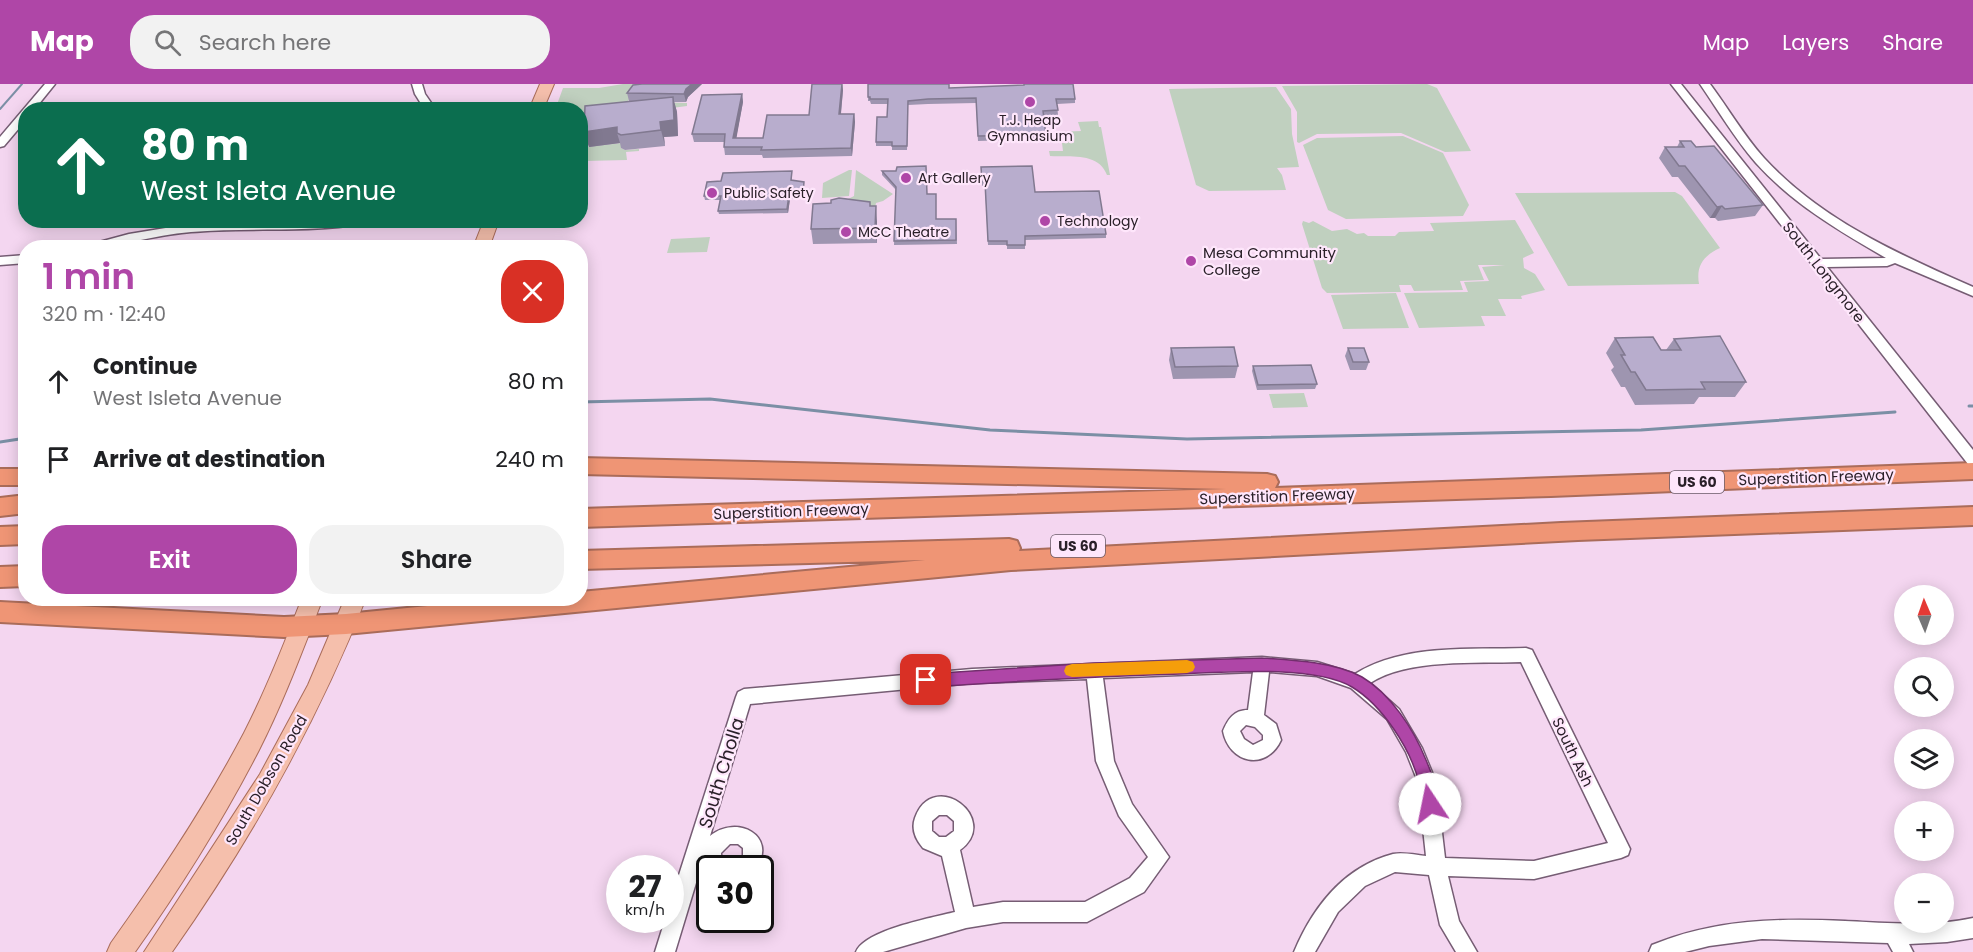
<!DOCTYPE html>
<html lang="en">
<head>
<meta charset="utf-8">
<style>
  body { margin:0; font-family:Poppins,sans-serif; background:#f2f2f2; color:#202124; height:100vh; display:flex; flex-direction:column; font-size:22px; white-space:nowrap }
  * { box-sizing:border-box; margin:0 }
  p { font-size:20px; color:#757577 }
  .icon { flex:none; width:33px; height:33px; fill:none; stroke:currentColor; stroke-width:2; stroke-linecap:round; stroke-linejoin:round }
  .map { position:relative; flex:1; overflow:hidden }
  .panel { position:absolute; left:18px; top:156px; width:570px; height:366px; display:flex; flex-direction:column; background:#fff; border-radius:24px; box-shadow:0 3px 15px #0003 }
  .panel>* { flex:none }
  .hud { position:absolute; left:18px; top:18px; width:570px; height:126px; border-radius:24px; box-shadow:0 3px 15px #0003; background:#0b6e4f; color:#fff; overflow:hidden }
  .needle { width:39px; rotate:358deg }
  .buttons { position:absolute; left:1894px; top:501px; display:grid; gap:12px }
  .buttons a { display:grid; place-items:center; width:60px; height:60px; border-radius:50%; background:#fff; box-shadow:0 3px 15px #0003; font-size:30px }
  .speed { position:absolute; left:606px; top:771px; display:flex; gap:12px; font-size:30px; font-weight:700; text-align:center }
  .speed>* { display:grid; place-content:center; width:78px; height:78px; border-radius:50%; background:#fff; box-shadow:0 3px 15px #0003; line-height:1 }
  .speed small { font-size:15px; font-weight:400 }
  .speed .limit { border:3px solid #111; border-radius:9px; background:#fff; color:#111 }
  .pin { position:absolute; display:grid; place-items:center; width:51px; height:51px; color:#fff; margin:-26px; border-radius:12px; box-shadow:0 3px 9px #0006 }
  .me { position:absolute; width:66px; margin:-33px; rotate:349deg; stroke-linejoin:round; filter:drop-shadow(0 0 4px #0008) }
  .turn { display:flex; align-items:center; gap:21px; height:126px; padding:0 24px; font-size:27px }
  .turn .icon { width:78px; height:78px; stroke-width:2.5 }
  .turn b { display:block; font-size:42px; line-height:51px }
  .round { display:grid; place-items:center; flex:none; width:63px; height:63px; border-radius:24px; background:#f2f2f2 }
  .headline { display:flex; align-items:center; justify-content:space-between; height:102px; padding:0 24px }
  h1 { font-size:36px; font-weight:600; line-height:45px; color:#af46a7 }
  .button { display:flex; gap:12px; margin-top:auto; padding:12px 24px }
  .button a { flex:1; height:69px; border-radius:24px; background:#af46a7; color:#fff; font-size:24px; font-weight:600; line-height:69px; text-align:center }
  .button a+a { background:#f2f2f2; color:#202124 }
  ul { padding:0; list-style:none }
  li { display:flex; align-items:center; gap:18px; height:78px; padding:0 24px }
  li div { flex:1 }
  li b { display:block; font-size:22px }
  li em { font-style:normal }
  header { display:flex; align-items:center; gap:36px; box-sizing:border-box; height:84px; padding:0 30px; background:#af46a7; color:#fff }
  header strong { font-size:28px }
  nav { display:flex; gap:33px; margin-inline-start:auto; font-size:21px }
  .search { width:420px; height:54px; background:#f2f2f2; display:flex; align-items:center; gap:15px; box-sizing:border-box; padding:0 21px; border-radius:24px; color:#757577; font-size:22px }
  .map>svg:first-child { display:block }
  .green { fill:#c0d0bf }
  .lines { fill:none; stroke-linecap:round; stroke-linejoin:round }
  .stream-far1 { stroke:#7b8fa5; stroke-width:2 }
  .stream { stroke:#7b8fa5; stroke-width:3 }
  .minor-casing { stroke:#765d74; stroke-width:3 }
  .major-casing { stroke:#aa6c5a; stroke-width:2 }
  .highway-casing { stroke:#aa6c5a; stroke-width:4 }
  .minor { fill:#fff; fill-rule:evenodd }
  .major { fill:#f5bfac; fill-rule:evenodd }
  .highway { fill:#ef9575; fill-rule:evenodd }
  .wall { fill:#9e95b0 }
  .shaded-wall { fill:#817990 }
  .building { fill:#b8adcd; stroke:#817990; stroke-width:1.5 }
  .route { fill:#af46a7; stroke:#722e6d; stroke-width:1.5 }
  .slow { fill:#f59e0b }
  .poi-dot { fill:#af46a7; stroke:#fee6fb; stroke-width:2 }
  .labels { text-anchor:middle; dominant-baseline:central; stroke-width:4.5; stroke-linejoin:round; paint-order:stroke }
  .far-poi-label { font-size:14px; fill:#2a2029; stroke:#fee6fb; text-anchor:start }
  .shield { fill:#fee6fb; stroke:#6a5b68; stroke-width:1.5 }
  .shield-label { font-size:14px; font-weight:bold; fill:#2a2029 }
  .poi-label { font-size:15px; fill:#2a2029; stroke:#fee6fb; text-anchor:start }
  .street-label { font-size:15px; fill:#2a2029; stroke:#fee6fb }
  .near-street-label { font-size:18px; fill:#2a2029; stroke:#fee6fb }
</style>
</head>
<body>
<header>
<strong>Map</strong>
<div class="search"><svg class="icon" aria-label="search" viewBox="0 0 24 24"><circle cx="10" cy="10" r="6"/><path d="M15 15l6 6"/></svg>Search here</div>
<nav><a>Map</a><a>Layers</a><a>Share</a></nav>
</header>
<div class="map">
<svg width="1973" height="868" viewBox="0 0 1973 868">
  <rect width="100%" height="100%" fill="#f4d6f0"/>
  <path class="green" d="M623 0H646L636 5 626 20 629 17 687 19V22L581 36 580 26H555L563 4H599Z
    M1427 0 1437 4 1471 67 1445 68 1401 49 1317 50 1299 59 1297 58V28L1282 2Z
    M1276 3 1291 25 1292 50 1299 83 1277 84 1282 91 1286 106 1209 107 1196 101 1169 5Z
    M1098 37 1099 43H1101L1110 91H1107C1099 68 1069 73 1050 72L1049 67H1063L1062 59H1066V56H1059L1057 48 1081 47 1078 38Z
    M586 38 588 52 582 53 585 63 621 59V64L625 66 639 65V67L626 68 627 76 585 77 581 75V41Z
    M1403 52 1443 69 1469 121 1463 132 1346 135 1328 126 1303 61 1317 54Z
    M849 86H852L849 112 822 114 823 99Z
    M856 86 893 110 883 117 876 119 875 124 848 115 854 112Z
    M1675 108 1682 112 1720 164C1703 172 1696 182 1699 200L1568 202 1515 109Z
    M1515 136 1534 169 1523 174 1524 184 1535 190 1545 206 1521 212 1522 215H1498L1506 232H1481L1485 242 1419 244 1404 209 1468 208 1464 198 1489 197 1482 183 1505 181H1478L1484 196 1460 197 1463 206 1414 207 1411 201H1399L1401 208 1327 209 1322 204 1302 140 1303 137 1309 139 1313 137 1332 147 1347 145 1357 150 1364 149 1368 152H1395L1399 148 1434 147 1430 139Z
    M710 153 707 168 667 169 671 155Z
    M1396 209 1409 244 1343 245 1331 211Z
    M1304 309 1308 323 1273 324 1269 310Z"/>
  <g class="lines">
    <path class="stream-far1" d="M0 25 22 0"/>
    <path class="stream" d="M580 318 710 315 990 346 1187 355 1641 346 1895 328
      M1969 322H1973
      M0 358 26 354"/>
    <defs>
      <path id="minor" d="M45 0H55L34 26H26V36L4 62 0 63V53Z
        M412 0H422L425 10 436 26H425L415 10Z
        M1671 0H1681L1821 175 1886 174C1839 147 1792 119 1756 79 1735 55 1718 26 1700 0H1710C1728 24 1744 52 1764 74 1821 136 1898 170 1973 203V212L1895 179 1887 182 1827 183 1973 366V381L1968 380Z
        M368 136 362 140C305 149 248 143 191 148 153 151 116 164 77 164L129 150 190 140Z
        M26 171V179L0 181V173Z
        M1526 564 1532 566 1630 765 1628 771 1621 774 1534 795 1448 792 1459 837 1477 868H1456L1440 841 1429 791 1395 788 1365 802 1338 828 1315 868H1294C1313 823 1344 783 1393 770 1403 768 1416 771 1426 772L1418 698 1406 668 1387 635 1351 604 1317 592 1269 588 1264 631 1276 640 1281 656C1266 688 1229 679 1223 647 1228 635 1234 626 1248 626L1253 588 1103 594 1114 677 1132 720 1169 773 1144 808 1087 838H1003L966 844 883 868H856C865 846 931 834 955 828L942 772 923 764C916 756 911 745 915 734 933 683 1002 735 960 766L973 823 1003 818H1085L1130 794 1148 773 1119 732 1096 677 1087 595 972 599 750 620 710 752C737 730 778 752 756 784H736L743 771V764L738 760H730L721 769 722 784H710V792L706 791 702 779 675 868H655L665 836H670V819L736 613 738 608 744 605 972 585 1262 573 1317 578 1355 590C1405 559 1469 566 1526 564ZM1521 578 1608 759 1534 777 1445 774 1436 698 1422 664 1399 625 1370 599C1408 574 1476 580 1521 578ZM1246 641 1255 643 1263 651V656L1253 661 1244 655 1240 647ZM939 731H947L954 737V747L946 753H939L932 747V737Z
        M1973 834V854L1947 858 1909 860 1913 868H1893L1888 859 1762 855 1709 862 1685 868H1649L1652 861C1715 835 1778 834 1845 837 1888 839 1931 843 1973 834Z"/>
      <path id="major" d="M540 0H554L543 26H529Z
        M484 136H499L489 164H473Z
        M302 514H323C303 565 284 617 259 666 223 736 181 803 135 868H107L111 859C159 792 205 723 244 649 266 606 284 560 302 514Z
        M345 514H366C316 641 250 757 172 868H144L260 690 308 601Z"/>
      <path id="highway" d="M580 374 1267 390 1275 392 1278 398 1275 404 1973 379V395L1551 412 580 443V425L1226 405 580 390Z
        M0 385H26V401H0Z
        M26 411V429L0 432V414Z
        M1973 423V441L1578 456 1011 486 346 550 284 553 0 538V518L284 533 346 530 509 514H580V508L925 476 580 485V467L1009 455 1017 457 1020 464 1019 467 1561 439Z
        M26 442V460L0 461V443Z
        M26 482V502L0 503V483Z"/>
    </defs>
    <use href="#minor" class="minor-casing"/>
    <use href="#major" class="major-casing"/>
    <use href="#highway" class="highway-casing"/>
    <use href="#minor" class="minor"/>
    <use href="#major" class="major"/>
    <use href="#highway" class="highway"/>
  </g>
  <path class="wall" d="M702 0 688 13 686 18H674L677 28 678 52 664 53 665 62 625 66 621 64 620 59 589 63 584 48 635 17H629L627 9Z
    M842 0 843 6 841 30H854L855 38 852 72 763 74 762 71H725L724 63V58H694L692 50 742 10 743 18 736 54H763L809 31Z
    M949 4 1075 15V19L1057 20 1058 31H1044L1046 55 978 57 976 19 928 20 908 21 907 66H892V62H876V58L887 33V20H871L870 17H868V13Z
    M1680 57 1696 63 1763 121 1755 132 1718 137 1715 134H1710L1678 93H1672L1659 74 1665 63H1677Z
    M981 83 1035 108 1106 150V154L1025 156V165H1007V161H988L985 102H982Z
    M792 87V96L804 98V113L790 115 788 129 719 130 718 127 720 116H705L704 112Z
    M882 87 927 110 936 135H956L957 160 894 161 896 106 882 91Z
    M870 118V122L877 138V159L813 160 811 145Z
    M1615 254 1661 266H1666L1674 255 1746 298 1735 313H1699L1694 320 1635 321 1625 303H1621L1611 286 1614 283 1606 269Z
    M1171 264 1238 282 1235 294 1173 295 1169 276Z
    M1348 264 1369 278 1366 286H1350L1345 272Z
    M1253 282 1317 300 1315 305 1257 306 1252 287Z"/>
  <path class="shaded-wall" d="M692 0H702L688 13 686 18 684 10 686 5Z
    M842 0 843 6 840 38 839 30Z
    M742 10 743 18 735 62 733 54Z
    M673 13 677 28 678 52 664 53 665 62 661 46 660 38Z
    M854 30 855 38 852 72 851 64Z
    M617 43V49L620 59 589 63 584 48Z
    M804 98V113L790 115 788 129 787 125 789 111Z
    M876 122 877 138V159L875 144Z
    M1722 122 1715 134H1710L1717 123Z"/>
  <path class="building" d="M642 0H692L686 5 684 10 627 9 633 1Z
    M812 0H842L839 30H854L851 64 761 66 762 63H724L725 50H692L702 11 742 10 733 54H763L767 31H809Z
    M868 0H949V4L1024 1V0H1073L1075 15H1056L1058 26 1043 27 1046 51 978 52 976 14 928 15 908 17 907 62H892V58H876L877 33H887L888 15H870V13H868Z
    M673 13 674 36 660 38 661 46 621 51 617 49V43L584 48 585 22Z
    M1680 57H1691L1696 63 1714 62 1763 121 1725 125 1722 122 1717 123 1685 82H1679L1665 63H1684Z
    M926 82 927 110H936V135H956V156L894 157 896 103 882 87H896L897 83Z
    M1032 82 1035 108 1099 107 1106 150 1025 152V161H1007V157H988L985 98H982L981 83Z
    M792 87 791 96 804 98 803 109 789 111 787 125 718 127 721 112H704L707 98 721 97 723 89Z
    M839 114 870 118V122H876L875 144 811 145 813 120 831 119V116Z
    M1720 252 1746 298H1701L1705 305 1646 306 1635 288H1631L1621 271H1625L1615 254 1653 253 1661 266H1681L1674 255Z
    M1234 263 1238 282 1175 283 1171 264Z
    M1348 264H1364L1369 278H1353Z
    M1311 281 1317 300 1258 301 1253 282Z"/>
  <path class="route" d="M1262 574C1292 576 1335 578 1362 593 1391 610 1414 646 1426 676 1432 691 1442 710 1435 725L1430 728 1424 725C1420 717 1421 708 1419 699 1411 665 1382 621 1352 603 1315 581 1225 588 1181 590 1096 592 1011 598 926 603L921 601 919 596 921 591 926 590 1094 579Z"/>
  <path class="slow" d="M1187 576 1193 578 1195 583 1193 587 1187 589 1072 593 1066 591 1064 587 1066 582 1072 580Z"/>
  <g class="poi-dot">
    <circle cx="1030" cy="18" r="6"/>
    <circle cx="906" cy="94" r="6"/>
    <circle cx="712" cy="109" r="6"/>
    <circle cx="1045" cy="137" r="6"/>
    <circle cx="846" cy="148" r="6"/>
    <circle cx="1191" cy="177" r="6"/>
  </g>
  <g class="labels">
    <g class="far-poi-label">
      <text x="1030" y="36" text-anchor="middle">T.J. Heap<tspan x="1030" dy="16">Gymnasium</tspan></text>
      <text x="918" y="94">Art Gallery</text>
      <text x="724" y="109">Public Safety</text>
      <text x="1057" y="137">Technology</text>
      <text x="858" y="148">MCC Theatre</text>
    </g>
    <g class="shield">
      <rect x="1670" y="387" width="54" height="22" rx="4.5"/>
      <rect x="1051" y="451" width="54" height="22" rx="4.5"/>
    </g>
    <g class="shield-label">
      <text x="1697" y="398">US 60</text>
      <text x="1078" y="462">US 60</text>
    </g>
    <g class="poi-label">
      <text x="1203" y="168">Mesa Community<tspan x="1203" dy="17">College</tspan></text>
    </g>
    <g class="street-label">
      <text transform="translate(1824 188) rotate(52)">South Longmore</text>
      <text transform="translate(1816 393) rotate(-2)">Superstition Freeway</text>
      <text transform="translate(1277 412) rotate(-2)">Superstition Freeway</text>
      <text transform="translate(791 427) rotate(-2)">Superstition Freeway</text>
      <text transform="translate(1573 668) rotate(64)">South Ash</text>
      <text transform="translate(266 696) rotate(-60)">South Dobson Road</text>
    </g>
    <g class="near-street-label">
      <text transform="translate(721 689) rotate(-73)">South Cholla</text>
    </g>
  </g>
</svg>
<div class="buttons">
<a><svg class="needle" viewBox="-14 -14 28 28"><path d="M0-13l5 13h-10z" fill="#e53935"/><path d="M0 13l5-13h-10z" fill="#757577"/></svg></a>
<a><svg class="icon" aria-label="search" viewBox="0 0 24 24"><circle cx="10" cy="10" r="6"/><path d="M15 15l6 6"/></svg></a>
<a><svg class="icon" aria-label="layers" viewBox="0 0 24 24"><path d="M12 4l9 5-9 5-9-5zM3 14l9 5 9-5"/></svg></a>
<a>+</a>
<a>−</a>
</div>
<div class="speed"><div>27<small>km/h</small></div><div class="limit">30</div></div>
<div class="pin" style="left:926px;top:596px;background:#d93025"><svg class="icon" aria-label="arrive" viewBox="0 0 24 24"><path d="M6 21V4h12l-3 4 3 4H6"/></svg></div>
<svg class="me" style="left:1430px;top:720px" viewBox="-20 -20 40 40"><circle r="19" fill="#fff"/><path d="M0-13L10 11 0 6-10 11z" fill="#af46a7"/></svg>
<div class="hud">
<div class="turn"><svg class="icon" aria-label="ahead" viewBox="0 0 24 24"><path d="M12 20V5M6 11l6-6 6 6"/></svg><div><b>80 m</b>West Isleta Avenue</div></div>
</div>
<section class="panel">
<div class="headline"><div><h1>1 min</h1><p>320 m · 12:40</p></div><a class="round" style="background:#d93025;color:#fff"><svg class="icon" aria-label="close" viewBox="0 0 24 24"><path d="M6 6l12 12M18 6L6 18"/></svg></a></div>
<ul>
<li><svg class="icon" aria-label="ahead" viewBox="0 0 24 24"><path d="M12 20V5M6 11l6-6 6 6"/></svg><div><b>Continue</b><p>West Isleta Avenue</p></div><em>80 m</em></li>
<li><svg class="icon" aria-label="arrive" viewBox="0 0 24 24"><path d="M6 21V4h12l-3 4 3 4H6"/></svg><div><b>Arrive at destination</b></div><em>240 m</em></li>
</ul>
<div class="button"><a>Exit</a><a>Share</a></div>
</section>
</div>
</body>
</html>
